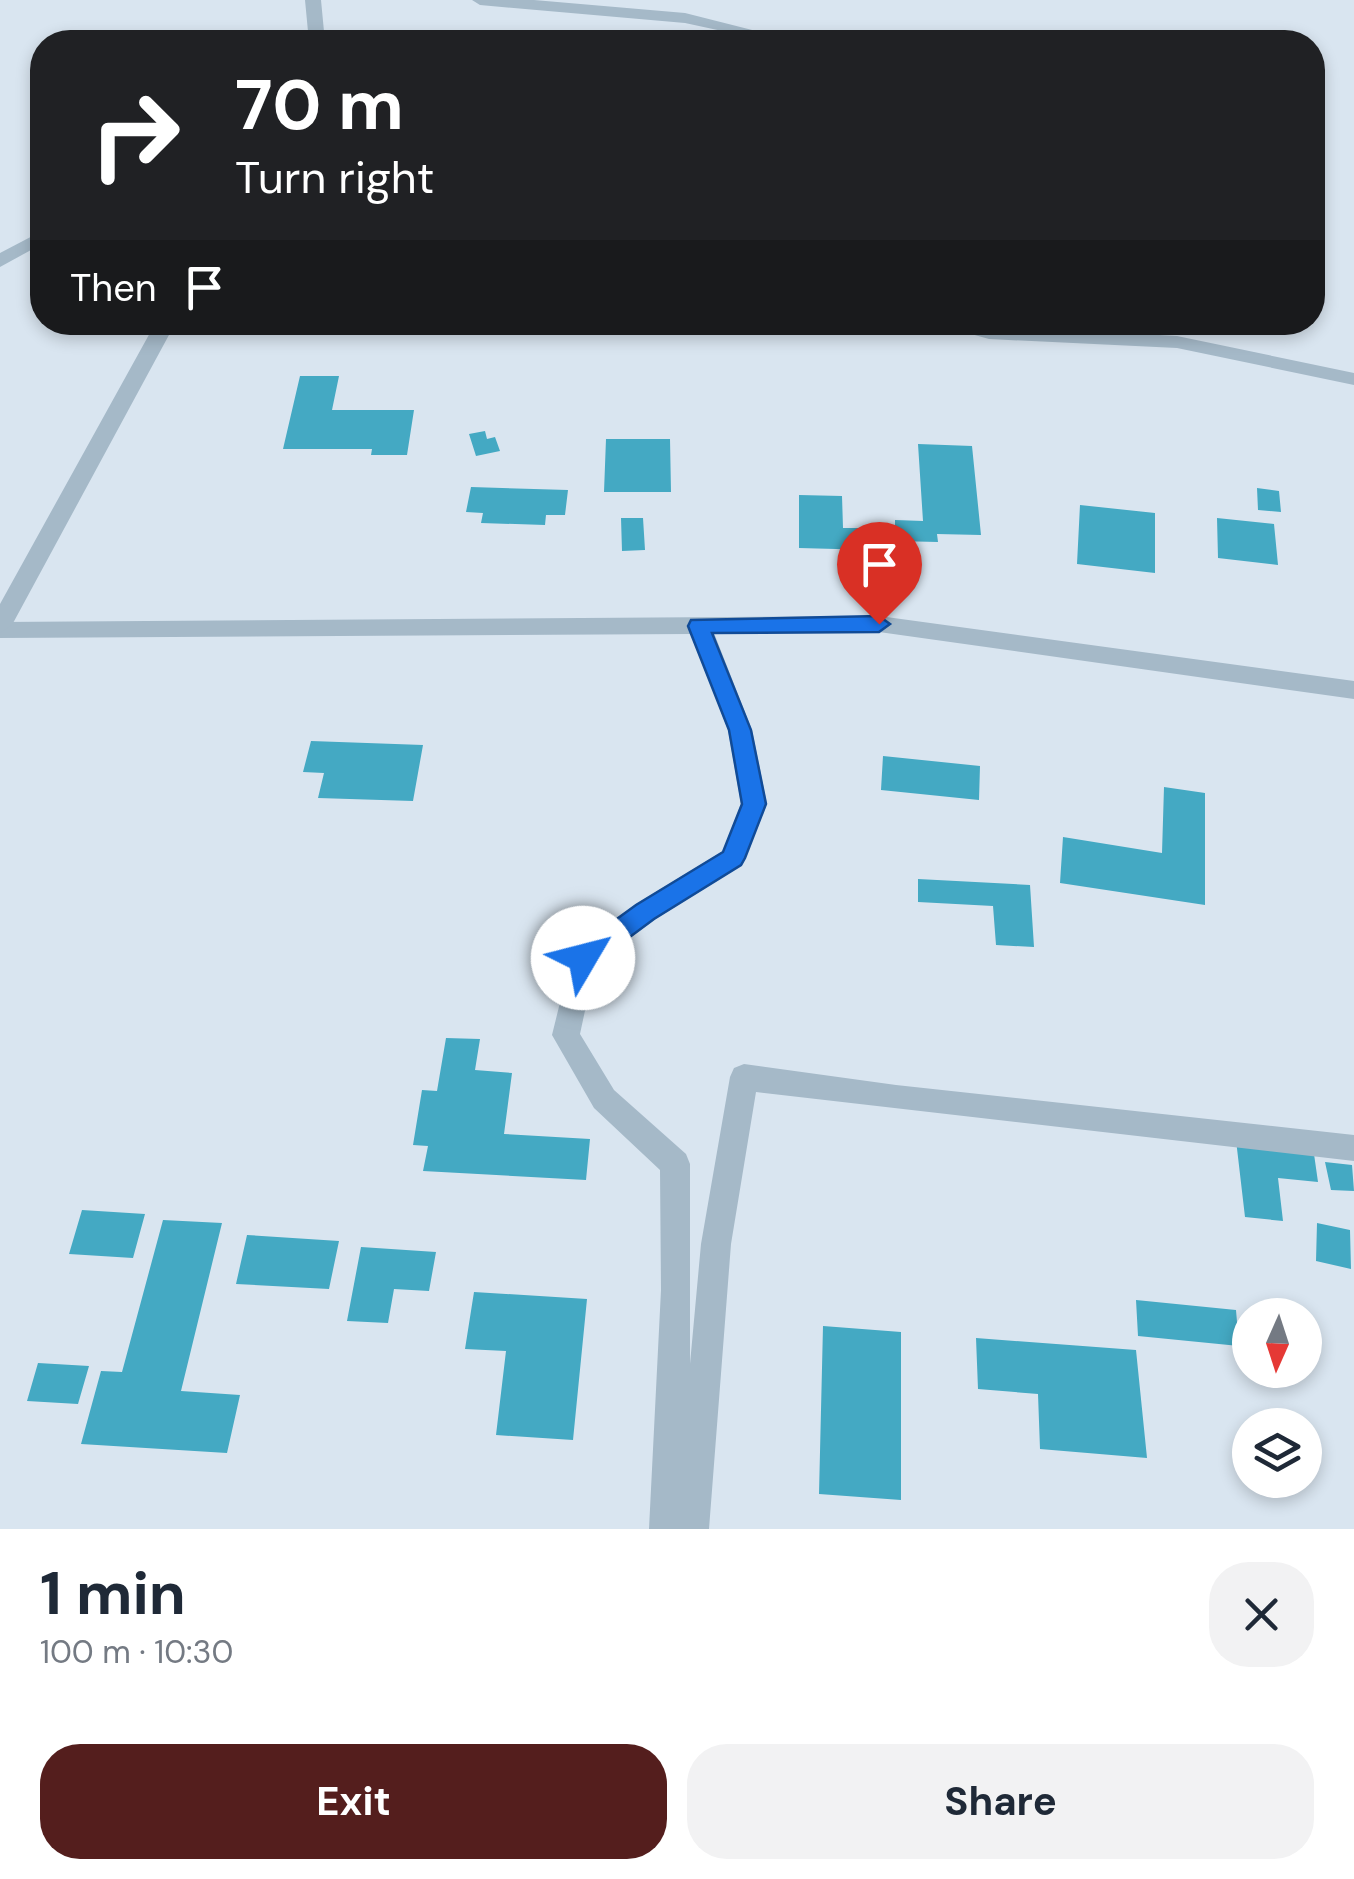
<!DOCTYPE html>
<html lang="en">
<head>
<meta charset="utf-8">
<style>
  body { margin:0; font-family:"DM Sans",sans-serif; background:#f2f2f3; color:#1f2937; height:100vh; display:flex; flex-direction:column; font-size:38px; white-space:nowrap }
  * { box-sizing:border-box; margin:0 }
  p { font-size:32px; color:#747a83 }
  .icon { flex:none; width:55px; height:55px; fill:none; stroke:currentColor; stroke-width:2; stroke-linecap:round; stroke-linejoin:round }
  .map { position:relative; height:1529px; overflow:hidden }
  .drawer { display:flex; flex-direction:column; background:#fff; flex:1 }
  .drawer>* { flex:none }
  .hud { position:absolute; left:30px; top:30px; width:1295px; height:305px; border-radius:40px; box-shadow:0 5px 15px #0003; background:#202124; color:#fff; overflow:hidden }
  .needle { width:65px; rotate:183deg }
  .tools { position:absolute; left:1232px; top:1298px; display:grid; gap:20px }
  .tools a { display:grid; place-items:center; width:90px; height:90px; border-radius:50%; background:#fff; box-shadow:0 5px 15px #0003; font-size:50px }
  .pin { position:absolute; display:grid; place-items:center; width:85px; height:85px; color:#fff; margin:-102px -42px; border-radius:50% 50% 50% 0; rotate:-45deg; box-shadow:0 0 10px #0007 }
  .pin .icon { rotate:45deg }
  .me { position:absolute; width:110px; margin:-55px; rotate:53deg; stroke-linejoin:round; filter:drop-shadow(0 0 8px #0008) }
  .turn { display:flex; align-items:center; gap:35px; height:210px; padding:0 40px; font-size:45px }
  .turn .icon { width:130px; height:130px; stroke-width:2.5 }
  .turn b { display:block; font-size:70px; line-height:85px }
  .then { display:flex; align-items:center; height:95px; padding:0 40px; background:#0003; gap:20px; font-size:38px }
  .round { display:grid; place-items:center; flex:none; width:105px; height:105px; border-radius:40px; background:#f2f2f3 }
  .headline { display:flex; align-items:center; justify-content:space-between; height:170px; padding:0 40px }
  h1 { font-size:60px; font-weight:700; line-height:75px }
  .button { display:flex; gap:20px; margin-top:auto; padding:20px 40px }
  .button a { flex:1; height:115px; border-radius:40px; background:#541e1d; color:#fff; font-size:40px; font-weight:700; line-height:115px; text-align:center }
  .button a+a { background:#f2f2f3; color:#1f2937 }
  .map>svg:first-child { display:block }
  .building { fill:#44a9c3 }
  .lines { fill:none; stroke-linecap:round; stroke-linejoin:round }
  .service { fill:#a5b9c8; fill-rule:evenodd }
  .minor { fill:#a5b9c8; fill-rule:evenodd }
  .tertiary { fill:#a5b9c8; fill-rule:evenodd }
  .route { fill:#1a73e8; stroke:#114b97; stroke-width:2.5 }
</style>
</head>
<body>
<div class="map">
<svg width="1354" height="1529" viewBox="0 0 1354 1529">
  <rect width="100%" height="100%" fill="#d9e5f0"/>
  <path class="building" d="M300 376H339L332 410H414L407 455H371L372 449H283Z
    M485 431 487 439 495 437 500 451 476 456 469 434Z
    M606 439H670L671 492H604Z
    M918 444 972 446 981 535 937 534 938 542 895 541V520L923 521Z
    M471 487 568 490 565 515H546L545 525 481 523 483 513 466 512Z
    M1257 488 1279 491 1281 512 1258 510Z
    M799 495 842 496 843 528H872L873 550 799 548Z
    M1080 505 1155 513V573L1077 564Z
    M621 518H643L645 550 622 551Z
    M1217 518 1274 524 1278 565 1218 558Z
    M311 741 423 745 413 801 318 798 324 773 303 772Z
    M883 756 980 766 979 800 881 790Z
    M1164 787 1205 793V905L1060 883 1063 837 1162 853Z
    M918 879 1030 885 1034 947 996 945 993 906 918 902Z
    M446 1038 480 1039 475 1070 512 1073 504 1134 590 1139 586 1180 423 1171 428 1146 413 1145 422 1090 437 1091Z
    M1236 1140 1313 1147 1318 1182 1278 1178 1283 1221 1245 1217Z
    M1325 1162 1352 1165 1354 1191 1331 1190Z
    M82 1210 145 1214 133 1258 69 1254Z
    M163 1220 222 1223 181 1391 240 1395 227 1453 81 1444 101 1371 122 1372Z
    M1317 1223 1350 1230 1351 1269 1316 1261Z
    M247 1235 339 1241 329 1289 236 1284Z
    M361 1247 436 1252 429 1291 394 1289 388 1323 347 1321Z
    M474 1292 587 1299 573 1440 496 1435 506 1351 465 1349Z
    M1136 1300 1236 1310 1239 1346 1138 1336Z
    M823 1326 901 1332V1500L819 1494Z
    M976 1338 1136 1350 1147 1458 1040 1449 1038 1394 978 1389Z
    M38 1363 89 1366 78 1404 27 1401Z"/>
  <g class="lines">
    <path class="service" d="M472 0H534L685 13 800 42H773L685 23 480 5Z"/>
    <path class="minor" d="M42 231V244L0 267V253Z
      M928 322 1177 336 1354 373V385L1177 348 989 339Z
      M879 616 1354 681V699L879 632 714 633 752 730 767 804 742 865 654 920 595 964 580 1034 614 1090 686 1154 690 1164V1364L701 1244 730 1077 734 1068 744 1064 896 1085 1354 1135V1161L756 1092 731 1244 709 1529H649L661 1290 660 1170 594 1108 552 1035 573 950 636 904 723 851 741 804 728 730 691 634 0 638V622Z"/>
    <path class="tertiary" d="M305 0H321L325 42H309Z
      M156 322H176L12 625 0 633V604Z"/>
  </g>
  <path class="route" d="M879 616 890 624 879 632 712 633 751 730 766 804 745 858 741 865 654 919 592 965H574L571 958 574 950 636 905 723 852 742 804 729 730 688 626 691 620Z"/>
</svg>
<div class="tools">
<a><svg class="needle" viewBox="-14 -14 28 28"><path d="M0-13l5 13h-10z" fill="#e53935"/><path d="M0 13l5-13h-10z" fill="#747a83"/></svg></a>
<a><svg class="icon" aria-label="layers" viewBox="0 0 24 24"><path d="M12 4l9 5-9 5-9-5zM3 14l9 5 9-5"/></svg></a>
</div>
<div class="pin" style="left:879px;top:624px;background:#d93025"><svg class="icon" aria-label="arrive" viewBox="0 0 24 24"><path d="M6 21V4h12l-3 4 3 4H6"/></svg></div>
<svg class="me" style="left:583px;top:958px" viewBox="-20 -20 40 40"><circle r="19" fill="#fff"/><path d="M0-13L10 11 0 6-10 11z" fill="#1a73e8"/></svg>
<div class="hud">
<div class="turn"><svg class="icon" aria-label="right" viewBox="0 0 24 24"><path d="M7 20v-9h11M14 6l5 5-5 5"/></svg><div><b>70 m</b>Turn right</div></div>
<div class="then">Then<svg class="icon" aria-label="arrive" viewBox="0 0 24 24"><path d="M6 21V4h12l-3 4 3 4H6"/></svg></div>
</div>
</div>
<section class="drawer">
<div class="headline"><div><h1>1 min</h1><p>100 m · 10:30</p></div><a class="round"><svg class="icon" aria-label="close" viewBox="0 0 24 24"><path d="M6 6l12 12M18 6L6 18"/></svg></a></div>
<div class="button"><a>Exit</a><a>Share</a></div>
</section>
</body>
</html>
